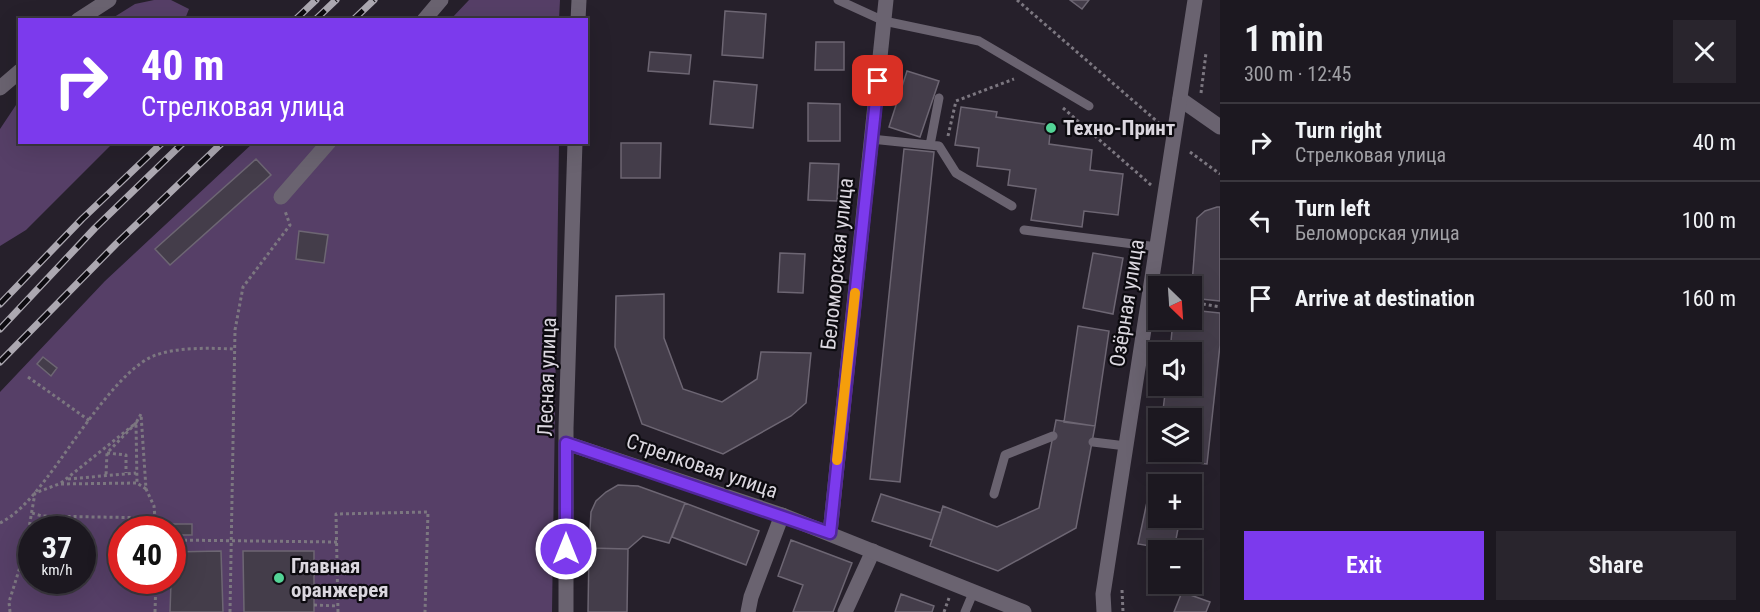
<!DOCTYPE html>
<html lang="en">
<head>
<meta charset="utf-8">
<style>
  body { margin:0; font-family:"Roboto Condensed",sans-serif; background:#29252d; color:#f1f3f6; height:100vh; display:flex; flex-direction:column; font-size:22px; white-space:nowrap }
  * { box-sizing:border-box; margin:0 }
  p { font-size:20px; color:#a0a0a5 }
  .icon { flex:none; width:33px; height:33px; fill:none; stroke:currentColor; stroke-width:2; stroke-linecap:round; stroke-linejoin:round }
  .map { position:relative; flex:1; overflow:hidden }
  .sheet { display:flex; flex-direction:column; background:#1c1820; width:540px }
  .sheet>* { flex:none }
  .guide { position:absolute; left:18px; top:18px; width:570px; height:126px; border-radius:0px; box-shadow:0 6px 24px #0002,0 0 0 2px #3a373e; background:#7c3aed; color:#fff; overflow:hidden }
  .needle { width:39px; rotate:155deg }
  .fabs { position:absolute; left:1148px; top:276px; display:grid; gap:12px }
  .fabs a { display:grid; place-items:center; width:54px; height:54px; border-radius:0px; background:#1c1820; box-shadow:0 6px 24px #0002,0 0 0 2px #3a373e; font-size:30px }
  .speed { position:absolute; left:18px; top:516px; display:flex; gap:12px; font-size:30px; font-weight:700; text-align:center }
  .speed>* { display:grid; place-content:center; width:78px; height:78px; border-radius:50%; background:#1c1820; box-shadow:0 6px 24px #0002,0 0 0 2px #3a373e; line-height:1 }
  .speed small { font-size:15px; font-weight:400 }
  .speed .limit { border:9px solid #d22; background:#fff; color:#111 }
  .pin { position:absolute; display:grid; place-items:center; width:51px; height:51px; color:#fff; margin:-26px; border-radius:12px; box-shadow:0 3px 9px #0006 }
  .me { position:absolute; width:66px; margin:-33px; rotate:0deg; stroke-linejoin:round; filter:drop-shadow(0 0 4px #0008) }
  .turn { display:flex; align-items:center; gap:21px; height:126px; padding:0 24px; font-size:27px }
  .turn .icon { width:78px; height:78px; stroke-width:2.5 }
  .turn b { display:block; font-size:42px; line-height:51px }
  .round { display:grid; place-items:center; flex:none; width:63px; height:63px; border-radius:0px; background:#29252d }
  .headline { display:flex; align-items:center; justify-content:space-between; height:102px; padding:0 24px }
  h1 { font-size:36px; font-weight:600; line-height:45px }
  .cta { display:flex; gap:12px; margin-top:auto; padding:12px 24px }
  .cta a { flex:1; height:69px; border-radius:0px; background:#7c3aed; color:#fff; font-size:24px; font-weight:600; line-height:69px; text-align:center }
  .cta a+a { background:#29252d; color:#f1f3f6 }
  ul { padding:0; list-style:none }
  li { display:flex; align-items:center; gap:18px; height:78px; padding:0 24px; border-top:2px solid #3a373e }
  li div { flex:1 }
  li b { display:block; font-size:22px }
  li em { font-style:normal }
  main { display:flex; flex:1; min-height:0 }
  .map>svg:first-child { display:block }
  .green { fill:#563f67; fill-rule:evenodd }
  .building { fill:#443d4a; stroke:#6d6673; stroke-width:1.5 }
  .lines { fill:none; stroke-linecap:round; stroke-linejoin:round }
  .path { stroke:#7c7780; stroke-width:3; stroke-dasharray:3 3; stroke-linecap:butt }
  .service { stroke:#6a6370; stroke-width:9 }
  .minor { stroke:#6a6370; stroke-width:15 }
  .tertiary { stroke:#6a6370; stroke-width:15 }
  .rail-casing { stroke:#aca8b1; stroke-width:7 }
  .rail { stroke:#0d0b10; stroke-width:4.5; stroke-dasharray:14; stroke-linecap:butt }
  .route-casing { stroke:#51269a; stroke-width:15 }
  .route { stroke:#7c3aed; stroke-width:10 }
  .slow { stroke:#f59e0b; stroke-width:10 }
  .poi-dot { fill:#53d396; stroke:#0d0b10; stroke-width:2 }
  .labels { text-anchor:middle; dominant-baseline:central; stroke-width:4.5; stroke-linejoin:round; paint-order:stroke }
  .poi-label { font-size:21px; font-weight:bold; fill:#dbd7df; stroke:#0d0b10; text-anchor:start }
  .street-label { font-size:21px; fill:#dbd7df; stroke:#0d0b10 }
</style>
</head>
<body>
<main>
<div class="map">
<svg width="1220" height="612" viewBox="0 0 1220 612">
  <rect width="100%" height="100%" fill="#26202b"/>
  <path class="green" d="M154 0H171L189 9 185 19H111L135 4Z
    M469 0H560L559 19H451Z
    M18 102 20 142 113 143 26 230 0 246V129Z
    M253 143H559L552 612H0V392L105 281ZM32 530H82V580H32ZM122 530H172V580H122Z"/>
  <path class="building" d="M1070 0H1089L1082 9Z
    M725 11 766 14 763 58 722 55Z
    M816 42H844V70H815Z
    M650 52 691 55 689 74 648 71Z
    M907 71 939 81 920 137 889 127Z
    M714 81 757 85 753 128 710 124Z
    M808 103 840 104V141H808Z
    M961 107 997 112 996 117 1051 125 1049 144 1092 150 1090 170 1123 174 1118 215 1084 211 1082 227 1031 220 1036 189 1008 185 1010 170 977 166 979 148 955 145Z
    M621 143H661L660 178H621Z
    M904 149 934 152 900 482 870 479Z
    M256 159 271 175 170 265 155 249Z
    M810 163 839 164 837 201 808 200Z
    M1217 207H1220V301L1191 298 1197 218 1205 211Z
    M299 231 328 235 324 263 296 259Z
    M780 253 805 254 803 293 778 292Z
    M1093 253 1123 258 1113 314 1083 308Z
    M664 294V338L683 389 722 402 757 379 761 352 811 353 806 403 791 416 723 454 642 424 615 347 616 296Z
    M1191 310 1220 313V345L1207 464 1158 459 1159 452H1191V418H1162L1166 386H1191V352H1170L1173 320H1191Z
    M1078 326 1109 331 1095 426 1064 422Z
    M43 357 57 368 51 376 37 364Z
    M1056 420 1095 426 1076 528 998 571 930 546 943 506 997 527 1039 508Z
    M618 485 638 486 685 503 669 543 643 536 628 549 589 548 591 512 596 501 606 492Z
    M1150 488 1158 489V518H1180L1174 550 1138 544Z
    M881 494 941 513 932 540 872 521Z
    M685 503 759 531 746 565 672 537Z
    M171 524H192V535H172Z
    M791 540 852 563 833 612H793L803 585 778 576Z
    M589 548 628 549 627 612H588Z
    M221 551 223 612H170L172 552Z
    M243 551H314V612H244Z
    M1182 592 1210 602 1206 612H1174Z
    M901 594 934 606 932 612H895Z"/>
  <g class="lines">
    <path class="path" d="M1017 0 1160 124
      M1201 93 1206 53
      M1063 108 1151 185
      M948 136 956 101 1014 79
      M1190 152 1220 174
      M1191 302 1220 307
      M28 377 90 421
      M107 453 126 455V473
      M68 479 136 473
      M61 483 136 423 107 453 106 475
      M146 489 137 483 136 423 141 414 146 489 154 506 156 530
      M32 513 42 516 155 518
      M0 523C20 513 36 492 49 475 73 444 120 367 156 355 179 347 209 348 234 349
      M172 540 337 542
      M1122 590 1123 612
      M314 605 338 606
      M10 612 9 602 25 551 35 493 59 484 137 483
      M155 612 156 580
      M230 612 235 330 243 287 290 225 285 211
      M338 612 336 514 428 512 425 612
      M944 612 949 598"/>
    <path class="service" d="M838 0 884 21 979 41 1089 106
      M871 139 939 146 956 173 1012 206
      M930 145 939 98
      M1024 230 1157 247
      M1093 442 1126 446
      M994 494 1005 455 1053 436
      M965 612 973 593"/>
    <path class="minor" d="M424 20 441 0
      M1180 99 1220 127
      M281 197 329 142
      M830 533 886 0
      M748 612 751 597 782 515
      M845 612 873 551"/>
    <path class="tertiary" d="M78 20 109 0
      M578 20 579 0
      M0 88 20 71
      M566 443 782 515 1024 612
      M566 612V428L575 142
      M1104 612 1103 594 1195 0"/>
    <defs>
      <path id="rail" d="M295 20 316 0
        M315 20 336 0
        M353 20 374 0
        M0 304 82 219 163 142
        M0 329 95 228 184 142
        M0 362 116 244 223 142"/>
    </defs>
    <use href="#rail" class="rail-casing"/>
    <use href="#rail" class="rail"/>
  </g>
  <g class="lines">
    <defs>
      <path id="route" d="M566 549V443L830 533 878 81"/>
    </defs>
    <use href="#route" class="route-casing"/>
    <use href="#route" class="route"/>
    <path class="slow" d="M837 460 855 293"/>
  </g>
  <g class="poi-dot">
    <circle cx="1051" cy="128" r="6"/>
    <circle cx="279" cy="578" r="6"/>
  </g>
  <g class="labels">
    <g class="poi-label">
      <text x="1063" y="128">Техно-Принт</text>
      <text x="291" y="566">Главная<tspan x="291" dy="24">оранжерея</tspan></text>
    </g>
    <g class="street-label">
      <text transform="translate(837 264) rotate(-84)">Беломорская улица</text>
      <text transform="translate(1127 303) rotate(-81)">Озёрная улица</text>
      <text transform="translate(547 377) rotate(-88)">Лесная улица</text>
      <text transform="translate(702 466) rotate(19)">Стрелковая улица</text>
    </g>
  </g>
</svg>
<div class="fabs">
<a><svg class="needle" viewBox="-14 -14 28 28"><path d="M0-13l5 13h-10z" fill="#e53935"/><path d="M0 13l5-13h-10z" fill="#a0a0a5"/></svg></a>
<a><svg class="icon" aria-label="sound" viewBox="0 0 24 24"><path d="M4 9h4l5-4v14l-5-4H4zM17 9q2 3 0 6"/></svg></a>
<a><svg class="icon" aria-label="layers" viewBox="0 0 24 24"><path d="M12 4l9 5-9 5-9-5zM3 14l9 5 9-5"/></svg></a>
<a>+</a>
<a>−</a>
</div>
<div class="speed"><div>37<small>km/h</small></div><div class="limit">40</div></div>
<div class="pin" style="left:878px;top:81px;background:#d93025"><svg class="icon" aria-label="arrive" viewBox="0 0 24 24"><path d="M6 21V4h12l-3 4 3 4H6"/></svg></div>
<svg class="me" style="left:566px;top:549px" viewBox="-20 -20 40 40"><circle r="17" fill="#7c3aed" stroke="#fff" stroke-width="3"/><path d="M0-11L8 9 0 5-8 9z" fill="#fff"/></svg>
<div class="guide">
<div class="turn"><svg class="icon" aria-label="right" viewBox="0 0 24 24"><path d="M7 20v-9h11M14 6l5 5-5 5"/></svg><div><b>40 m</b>Стрелковая улица</div></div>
</div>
</div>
<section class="sheet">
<div class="headline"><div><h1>1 min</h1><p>300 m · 12:45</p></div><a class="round"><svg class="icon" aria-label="close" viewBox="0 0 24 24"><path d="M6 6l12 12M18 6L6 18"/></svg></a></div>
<ul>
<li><svg class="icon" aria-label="right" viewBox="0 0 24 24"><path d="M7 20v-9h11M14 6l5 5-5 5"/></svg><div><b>Turn right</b><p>Стрелковая улица</p></div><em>40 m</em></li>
<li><svg class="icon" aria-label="left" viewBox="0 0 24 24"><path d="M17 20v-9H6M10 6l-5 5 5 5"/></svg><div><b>Turn left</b><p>Беломорская улица</p></div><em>100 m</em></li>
<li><svg class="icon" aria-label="arrive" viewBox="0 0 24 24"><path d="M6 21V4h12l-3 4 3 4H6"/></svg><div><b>Arrive at destination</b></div><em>160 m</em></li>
</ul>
<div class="cta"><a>Exit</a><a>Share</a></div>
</section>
</main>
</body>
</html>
